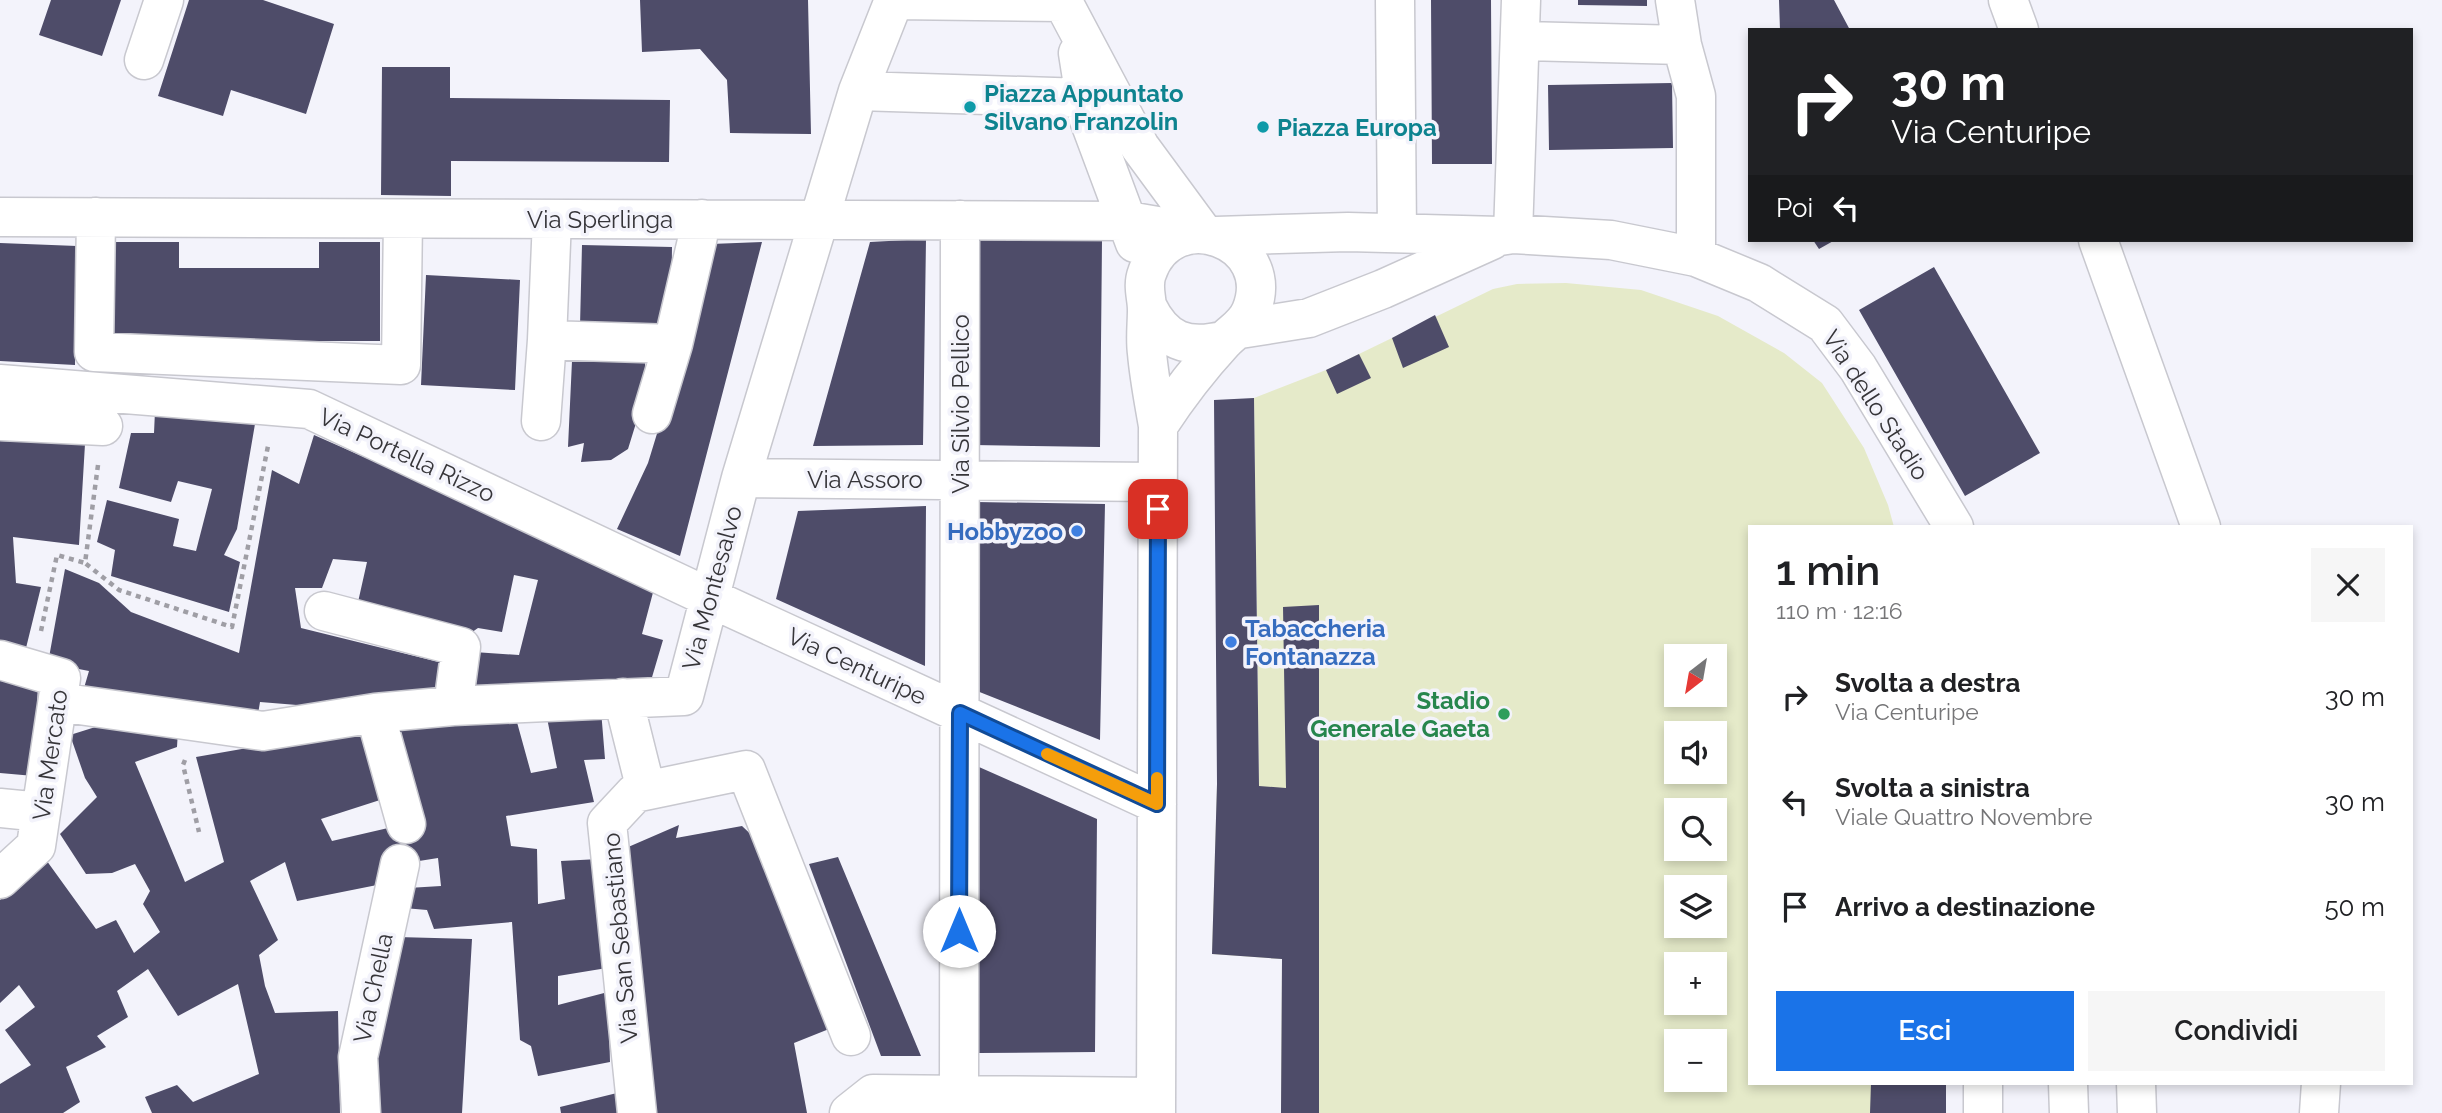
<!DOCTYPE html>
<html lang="it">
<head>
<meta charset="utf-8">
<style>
  body { margin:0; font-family:Raleway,sans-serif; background:#f6f6f6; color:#202124; height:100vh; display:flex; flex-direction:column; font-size:26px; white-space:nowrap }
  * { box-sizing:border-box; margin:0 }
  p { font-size:23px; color:#757577 }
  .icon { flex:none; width:38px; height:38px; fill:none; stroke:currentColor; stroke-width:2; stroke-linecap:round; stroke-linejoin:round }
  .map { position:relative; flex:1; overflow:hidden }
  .drawer { position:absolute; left:1748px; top:525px; width:665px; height:560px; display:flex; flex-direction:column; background:#fff; border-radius:0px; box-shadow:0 4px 10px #0003 }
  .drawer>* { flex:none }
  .hud { position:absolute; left:1748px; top:28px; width:665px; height:214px; border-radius:0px; box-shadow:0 4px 10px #0003; background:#202124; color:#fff; overflow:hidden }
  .needle { width:46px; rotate:211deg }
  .tools { position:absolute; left:1664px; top:644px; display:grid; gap:14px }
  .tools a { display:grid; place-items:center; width:63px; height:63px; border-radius:0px; background:#fff; box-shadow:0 4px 10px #0003; font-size:35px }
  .pin { position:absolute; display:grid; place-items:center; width:60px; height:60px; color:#fff; margin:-30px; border-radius:14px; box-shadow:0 4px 10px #0006 }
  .me { position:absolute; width:77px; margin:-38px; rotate:0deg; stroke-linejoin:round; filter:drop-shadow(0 0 5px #0008) }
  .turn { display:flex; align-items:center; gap:24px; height:147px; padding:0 28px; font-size:32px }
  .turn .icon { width:91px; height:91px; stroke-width:2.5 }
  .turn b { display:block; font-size:49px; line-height:60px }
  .then { display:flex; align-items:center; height:66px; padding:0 28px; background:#0003; gap:14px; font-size:26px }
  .round { display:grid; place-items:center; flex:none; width:74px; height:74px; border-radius:0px; background:#f6f6f6 }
  .overview { display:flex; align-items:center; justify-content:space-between; height:119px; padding:0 28px }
  h1 { font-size:42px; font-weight:600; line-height:52px }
  .primary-button { display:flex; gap:14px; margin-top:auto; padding:14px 28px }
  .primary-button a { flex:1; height:80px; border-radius:0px; background:#1a73e8; color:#fff; font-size:28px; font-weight:600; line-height:80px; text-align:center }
  .primary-button a+a { background:#f6f6f6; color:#202124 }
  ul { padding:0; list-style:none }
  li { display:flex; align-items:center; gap:21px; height:105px; padding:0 28px }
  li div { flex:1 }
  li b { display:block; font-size:26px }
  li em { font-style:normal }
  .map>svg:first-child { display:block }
  .green { fill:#e5eac9; fill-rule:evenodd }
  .building { fill:#4e4c69 }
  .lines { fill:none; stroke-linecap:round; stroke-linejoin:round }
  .minor-casing { stroke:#c8c8cf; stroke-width:41 }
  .path { stroke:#9f9ea5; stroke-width:4.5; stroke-dasharray:5 5; stroke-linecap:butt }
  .minor { stroke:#fff; stroke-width:38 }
  .route-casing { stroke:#114b97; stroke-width:18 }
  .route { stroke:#1a73e8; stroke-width:12 }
  .slow { stroke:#f59e0b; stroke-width:12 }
  .culture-dot { fill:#0f9aa8; stroke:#f3f3fb; stroke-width:2.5 }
  .shop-dot { fill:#3f7fe0; stroke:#f3f3fb; stroke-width:2.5 }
  .leisure-dot { fill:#2e9e5b; stroke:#f3f3fb; stroke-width:2.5 }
  .labels { text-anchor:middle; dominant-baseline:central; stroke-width:7; stroke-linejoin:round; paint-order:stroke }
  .culture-label { font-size:24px; font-weight:bold; fill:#0d838f; stroke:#f3f3fb; text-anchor:start }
  .street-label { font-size:24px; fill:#363539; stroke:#f3f3fb }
  .shop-label { font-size:24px; font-weight:bold; fill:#366cbe; stroke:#f3f3fb; text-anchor:end }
  .leisure-label { font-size:24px; font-weight:bold; fill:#27864d; stroke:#f3f3fb; text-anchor:end }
</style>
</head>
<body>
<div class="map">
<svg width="2442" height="1113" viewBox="0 0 2442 1113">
  <rect width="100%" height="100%" fill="#f3f3fb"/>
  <path class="green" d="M1566 283 1641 290 1718 316 1784 353 1822 383 1864 448 1888 505 1894 527H1750V1083H1946V1113H1281L1282 959 1212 954 1217 785 1259 786 1254 398 1326 370 1493 289 1517 284ZM1676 656H1715V695H1676ZM1676 733H1715V772H1676ZM1676 810H1715V849H1676ZM1676 887H1715V926H1676ZM1676 964H1715V1003H1676ZM1676 1041H1715V1080H1676Z"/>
  <path class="building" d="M51 0H121L102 56 39 35Z
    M189 0H263L334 24 306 114 231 90 223 116 158 96Z
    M640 0H808L811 134 730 133 727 80 700 49 642 52Z
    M1431 0H1491L1492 164H1432Z
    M1578 0H1647V6L1578 5Z
    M1779 0H1834L1850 30H1780Z
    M382 67H450V98L670 100 669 162 451 161V196L381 195Z
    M1672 83 1673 148 1549 150 1548 85Z
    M977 238 1102 241 1100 447 974 445Z
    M926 239 923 445 813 446 870 242Z
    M1813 240H1835L1819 249Z
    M113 242H179V268H319V242H380V341H114Z
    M762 242 680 556 617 529 648 463 682 352 711 244Z
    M0 243 77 246 75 365 0 361Z
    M582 245 672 247 671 328 580 326Z
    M1934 267 2040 453 1965 496 1859 310Z
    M426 275 520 280 515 390 421 385Z
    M1435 315 1449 347 1403 368 1392 338Z
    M1359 354 1371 378 1337 394 1326 370Z
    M572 361H645V394L628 449 611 460 581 462 584 443 568 447Z
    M1254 398 1259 786 1286 788 1283 607 1319 605V1113H1281L1282 959 1212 954 1217 784 1214 400Z
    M155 411 255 424 237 529 224 555 240 562 229 612 111 576 115 550 97 542 107 500 179 519 173 546 196 551 212 489 178 481 171 502 119 488 131 433H154Z
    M314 435 655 585 642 634 663 640 650 684 470 688 474 652 519 655 538 580 514 575 502 632 478 628 465 637 356 611 367 562 333 559 322 588H295L301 628 447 664 443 698 322 707 260 702 257 720 84 688 89 671 48 663 65 569 99 583 131 612 239 653 272 470 299 484Z
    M0 441 85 444 79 545 13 537 16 583 41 587 26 648 0 642Z
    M976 502 1105 504 1100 740 977 691Z
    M926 506 925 666 776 599 798 511Z
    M0 671 38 683 34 776 0 773Z
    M601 710 605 759 584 760 594 802 506 816 511 846 537 849 538 904 565 899 561 861 599 859 613 967 558 976V1005L608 992 610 1062 538 1076 531 1046 520 1040 512 922 434 929 427 910 404 908 408 888 441 886 438 858 400 864 387 883 297 901 285 862 250 881 278 940 259 955 265 986 275 1013 338 1011 340 1113H152L145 1097 177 1085 193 1102 259 1074 238 984 178 1016 148 969 117 991 128 1017 97 1036 106 1047 66 1067 80 1102 63 1113H0V1084L31 1065 5 1030 35 1007 19 985 0 1003V900L44 857 96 929 116 920 134 953 160 932 143 904 150 891 135 864 112 873 86 874 60 834 97 797 85 778 70 735 105 724 178 730 177 747 135 762 185 882 224 862 196 757 367 727 380 800 321 819 332 841 414 822 388 722 515 715 531 773 557 768 546 713Z
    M979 767 1097 819 1095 1052 979 1053Z
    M679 825 676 838 742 826 761 844 834 1027 794 1043 807 1113H652L619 851Z
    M838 857 921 1056H881L809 864Z
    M397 937 472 939 462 1113H371L373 1037Z
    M1871 1083H1946V1113H1870Z
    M617 1093 619 1113H561L560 1107Z"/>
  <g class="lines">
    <defs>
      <path id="minor" d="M894 0 1063 2
        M1062 0 1140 147 1204 234
        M1395 0 1397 233
        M1675 0 1682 45 1696 96V257
        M2008 0 2019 30
        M1520 41 1682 45
        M1078 53 1088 117 1135 243
        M144 60 164 0
        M858 91 1085 98
        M0 217 1128 221 1198 233
        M96 217 94 352 401 365 403 219
        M552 219 547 340 673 344 702 219
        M1513 234 1521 0
        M1216 236 1348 232 1500 236 1513 234 1611 240 1696 257 1759 283 1825 324 1858 368 1954 527
        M2098 240 2201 527
        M1147 306C1164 341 1187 350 1225 340
        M1240 329 1309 318 1383 289 1492 240
        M0 384 309 409 710 598 1157 804
        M652 414 673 344
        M0 421 103 426
        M541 421 547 340
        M741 478 1158 482
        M324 611 461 647 453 706
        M0 660 61 678 36 846 0 879
        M623 698 646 790
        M58 702 263 731 375 713 453 706 684 696 741 478 858 91 894 0
        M375 713 406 824
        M0 808 41 812
        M2068 1083 2069 1113
        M2136 1083 2137 1113
        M959 1095 960 220
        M361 1113 358 1057 400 864
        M637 1113 607 823 635 793 746 770 851 1036
        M849 1113 873 1094 1156 1097
        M1156 1113 1158 426C1154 402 1149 377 1147 353 1145 339 1147 324 1147 310 1147 297 1142 286 1147 273 1172 200 1280 240 1251 311 1245 326 1233 331 1223 342 1199 368 1177 397 1158 426
        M1983 1113V1083
        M2319 1113 2321 1083"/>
    </defs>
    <use href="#minor" class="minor-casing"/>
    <path class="path" d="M98 465 85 563 119 590 232 627 268 446
      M41 631 57 555 85 563
      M185 760 183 765 199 832"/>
    <use href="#minor" class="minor"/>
  </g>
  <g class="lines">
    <defs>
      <path id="route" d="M959 931 960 713 1157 804 1158 509"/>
    </defs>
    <use href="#route" class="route-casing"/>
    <use href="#route" class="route"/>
    <path class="slow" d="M1047 754 1157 804V778"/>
  </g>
  <g class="culture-dot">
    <circle cx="970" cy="107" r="7"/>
    <circle cx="1263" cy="127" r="7"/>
  </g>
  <g class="shop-dot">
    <circle cx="1077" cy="531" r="7"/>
    <circle cx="1231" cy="642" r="7"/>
  </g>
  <circle class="leisure-dot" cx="1504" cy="714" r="7"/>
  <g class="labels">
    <g class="culture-label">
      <text x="984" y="93">Piazza Appuntato<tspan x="984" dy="28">Silvano Franzolin</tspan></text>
      <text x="1277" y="127">Piazza Europa</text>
    </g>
    <g class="street-label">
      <text x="600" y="219">Via Sperlinga</text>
      <text transform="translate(960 404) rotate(-90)">Via Silvio Pellico</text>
      <text transform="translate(1876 405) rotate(57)">Via dello Stadio</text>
      <text transform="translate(407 455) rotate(25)">Via Portella Rizzo</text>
      <text x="865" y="479">Via Assoro</text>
      <text transform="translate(712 588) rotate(-75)">Via Montesalvo</text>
      <text transform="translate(857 666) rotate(25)">Via Centuripe</text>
      <text transform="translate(50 755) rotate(-82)">Via Mercato</text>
      <text transform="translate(620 938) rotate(-95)">Via San Sebastiano</text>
      <text transform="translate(373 988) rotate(-78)">Via Chella</text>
    </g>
    <g class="shop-label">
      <text x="1063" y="531">Hobbyzoo</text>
      <text x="1245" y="628" text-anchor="start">Tabaccheria<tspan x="1245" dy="28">Fontanazza</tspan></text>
    </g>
    <g class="leisure-label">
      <text x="1490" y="700">Stadio<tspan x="1490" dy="28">Generale Gaeta</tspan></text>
    </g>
  </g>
</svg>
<div class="tools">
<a><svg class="needle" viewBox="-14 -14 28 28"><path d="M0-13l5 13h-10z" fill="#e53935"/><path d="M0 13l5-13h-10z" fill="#757577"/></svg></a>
<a><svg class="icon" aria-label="sound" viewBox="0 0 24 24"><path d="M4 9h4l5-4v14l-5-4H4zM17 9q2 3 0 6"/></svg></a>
<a><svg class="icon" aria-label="search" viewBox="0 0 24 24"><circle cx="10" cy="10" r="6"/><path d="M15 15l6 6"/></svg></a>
<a><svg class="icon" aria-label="layers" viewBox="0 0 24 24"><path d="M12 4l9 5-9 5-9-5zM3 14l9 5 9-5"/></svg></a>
<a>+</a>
<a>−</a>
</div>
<div class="pin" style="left:1158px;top:509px;background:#d93025"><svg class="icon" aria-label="arrive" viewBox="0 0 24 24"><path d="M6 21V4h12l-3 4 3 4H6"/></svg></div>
<svg class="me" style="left:959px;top:931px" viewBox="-20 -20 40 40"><circle r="19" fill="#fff"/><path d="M0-13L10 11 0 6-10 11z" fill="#1a73e8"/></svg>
<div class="hud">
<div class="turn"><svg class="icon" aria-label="right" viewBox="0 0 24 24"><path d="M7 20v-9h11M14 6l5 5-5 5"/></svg><div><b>30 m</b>Via Centuripe</div></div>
<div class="then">Poi<svg class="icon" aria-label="left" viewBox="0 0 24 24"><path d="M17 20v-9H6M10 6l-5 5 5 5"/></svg></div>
</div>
<section class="drawer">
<div class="overview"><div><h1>1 min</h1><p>110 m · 12:16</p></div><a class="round"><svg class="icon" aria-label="close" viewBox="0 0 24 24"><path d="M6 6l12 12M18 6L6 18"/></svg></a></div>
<ul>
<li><svg class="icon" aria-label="right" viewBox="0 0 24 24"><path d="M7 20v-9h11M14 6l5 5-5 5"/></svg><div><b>Svolta a destra</b><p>Via Centuripe</p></div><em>30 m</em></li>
<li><svg class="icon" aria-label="left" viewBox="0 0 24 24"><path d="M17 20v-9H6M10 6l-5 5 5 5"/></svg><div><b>Svolta a sinistra</b><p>Viale Quattro Novembre</p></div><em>30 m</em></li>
<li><svg class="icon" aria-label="arrive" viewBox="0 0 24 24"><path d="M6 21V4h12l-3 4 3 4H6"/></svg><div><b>Arrivo a destinazione</b></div><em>50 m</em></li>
</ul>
<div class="primary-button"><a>Esci</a><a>Condividi</a></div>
</section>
</div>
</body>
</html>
